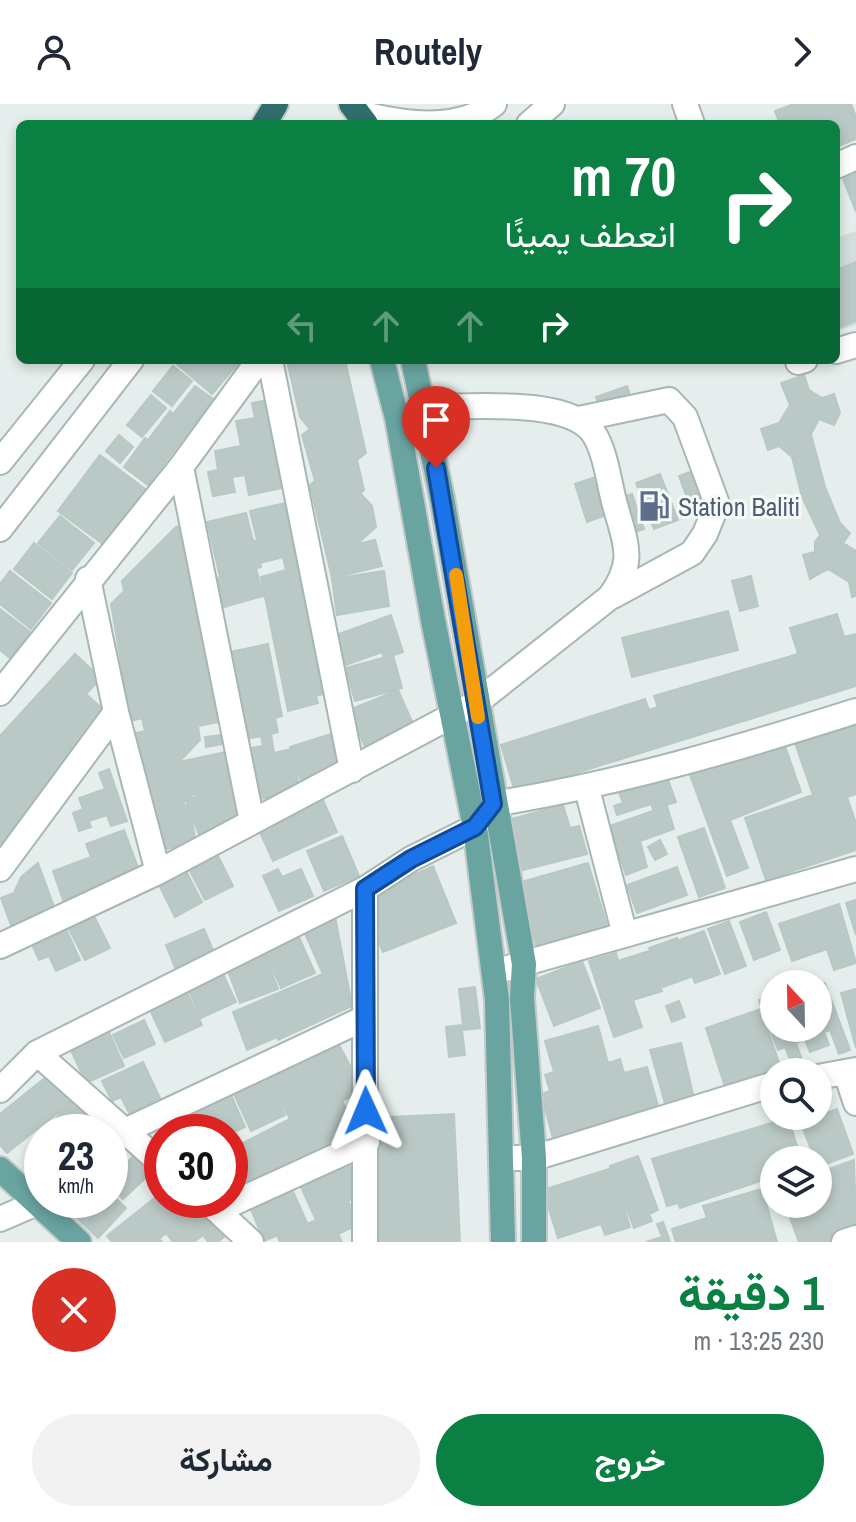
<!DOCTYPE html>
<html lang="ar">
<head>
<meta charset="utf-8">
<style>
  body { margin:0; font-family:"Archivo Narrow",Vazirmatn,sans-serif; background:#f2f2f3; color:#1f2937; direction:rtl; height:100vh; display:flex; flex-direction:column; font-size:30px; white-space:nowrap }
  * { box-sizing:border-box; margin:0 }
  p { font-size:26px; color:#747a83 }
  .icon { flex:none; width:44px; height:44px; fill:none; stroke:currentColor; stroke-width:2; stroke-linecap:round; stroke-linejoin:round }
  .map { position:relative; height:1138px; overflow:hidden; direction:ltr }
  .sheet { display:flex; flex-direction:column; background:#fff; flex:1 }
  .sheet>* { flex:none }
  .hud { position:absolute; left:16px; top:16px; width:824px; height:244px; border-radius:12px; box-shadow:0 4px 12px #0003; direction:rtl; background:#0b8043; color:#fff; overflow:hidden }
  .needle { width:52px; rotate:338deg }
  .controls { position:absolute; left:760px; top:866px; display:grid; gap:16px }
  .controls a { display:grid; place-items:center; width:72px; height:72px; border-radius:50%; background:#fff; box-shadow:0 4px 12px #0003; font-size:40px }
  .speed { position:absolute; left:24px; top:1010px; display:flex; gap:16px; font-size:40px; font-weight:700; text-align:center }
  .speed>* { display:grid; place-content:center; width:104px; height:104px; border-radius:50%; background:#fff; box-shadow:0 4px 12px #0003; line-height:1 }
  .speed small { font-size:20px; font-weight:400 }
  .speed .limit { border:12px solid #d22; background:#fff; color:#111 }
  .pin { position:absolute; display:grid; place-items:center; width:68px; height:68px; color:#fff; margin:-82px -34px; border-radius:50% 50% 50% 0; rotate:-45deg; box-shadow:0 0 8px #0007 }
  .pin .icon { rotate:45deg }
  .me { position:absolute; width:88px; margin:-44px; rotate:359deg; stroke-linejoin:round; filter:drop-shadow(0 0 6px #0008) }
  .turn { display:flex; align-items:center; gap:28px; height:168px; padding:0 32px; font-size:36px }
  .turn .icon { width:104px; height:104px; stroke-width:2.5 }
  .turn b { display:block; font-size:56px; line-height:68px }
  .lanes { display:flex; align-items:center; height:76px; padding:0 32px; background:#0003; justify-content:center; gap:40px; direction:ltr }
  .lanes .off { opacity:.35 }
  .round { display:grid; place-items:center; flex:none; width:84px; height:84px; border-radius:42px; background:#f2f2f3 }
  .summary { display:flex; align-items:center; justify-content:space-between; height:136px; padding:0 32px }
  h1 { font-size:48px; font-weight:700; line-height:60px; color:#0b8043 }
  .button { display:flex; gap:16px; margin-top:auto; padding:16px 32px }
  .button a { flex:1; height:92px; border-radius:48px; background:#0b8043; color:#fff; font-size:32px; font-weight:700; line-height:92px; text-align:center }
  .button a+a { background:#f2f2f3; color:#1f2937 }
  header { display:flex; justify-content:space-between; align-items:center; height:104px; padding:0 32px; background:#fff; font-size:36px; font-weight:700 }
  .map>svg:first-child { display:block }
  .built { fill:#d3dedc }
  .building { fill:#bac9c6; stroke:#b7c8c5; stroke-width:2 }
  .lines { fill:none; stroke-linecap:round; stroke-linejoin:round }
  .minor-casing { stroke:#a7b7b5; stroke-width:28 }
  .major-casing { stroke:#c2cac9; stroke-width:28 }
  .highway-casing { stroke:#c2cac9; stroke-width:28 }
  .minor { stroke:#fff; stroke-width:24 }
  .major { stroke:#69a4a1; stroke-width:24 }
  .highway { stroke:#2f6e6d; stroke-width:24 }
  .route-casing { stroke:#114b97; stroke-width:20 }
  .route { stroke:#1a73e8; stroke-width:14 }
  .slow { stroke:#f59e0b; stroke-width:14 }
  .labels { text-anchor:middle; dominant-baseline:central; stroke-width:6; stroke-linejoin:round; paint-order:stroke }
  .service-label { font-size:26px; fill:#4e5e75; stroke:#f6fbf9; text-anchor:start }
</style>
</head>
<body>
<header><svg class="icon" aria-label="forward" viewBox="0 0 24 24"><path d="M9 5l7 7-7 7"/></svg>Routely<svg class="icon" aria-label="person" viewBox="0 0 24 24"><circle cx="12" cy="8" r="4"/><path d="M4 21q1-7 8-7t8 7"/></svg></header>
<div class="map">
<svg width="856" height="1138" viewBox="0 0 856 1138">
  <rect width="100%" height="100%" fill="#e5eeec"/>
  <path class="built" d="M856 127V221L836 227V134Z"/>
  <path class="building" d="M794 0H851L856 13V35L836 43V20H780L775 7Z
    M856 61V108L840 67Z
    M856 158V217L836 225V166Z
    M180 256H241L212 290 177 260Z
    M294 256H345L366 349 357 356 364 386 360 389 372 402 376 423 357 440 375 436 382 462 332 474 310 381 315 377 302 331 310 325 300 313 288 261Z
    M173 262 192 277 172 302 153 287Z
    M804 271 809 286 822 294 834 290 840 309 834 321 819 315 811 330 825 383 840 419 850 429 843 439 856 447V492L852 493 849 478 828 465 810 475 803 451 815 448V438L820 431 802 393 792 353 779 342 768 346 761 325 779 319 790 301 781 279Z
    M195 282 213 295 148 381 124 363 145 334 148 336 170 307 173 310Z
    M627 282 635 306 604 317 596 293Z
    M151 291 166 304 142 333 127 321Z
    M274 295 291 382 249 391 245 371 232 373 235 388 213 392 208 368 218 366 215 347 241 342 236 317 255 314 252 299Z
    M119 331 133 343 120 359 106 347Z
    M100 351 145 385 103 440 58 407Z
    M701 364 711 392 689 399 679 372Z
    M660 370 678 416 654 425 636 379Z
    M599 372 608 398 632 390 644 425 622 432 614 408 587 418 575 380Z
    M290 398 330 588 316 592 318 599 288 607 261 473 286 466 283 453 260 459 261 463 220 473 207 418 246 409 253 437 257 436 250 407Z
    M60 412 94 439 72 466 38 439Z
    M181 422 224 617 198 622 200 636 179 658 226 648 233 682 192 691 183 699 190 706 196 739 156 747 132 630 145 627 142 614 131 617 111 500 124 487 122 477 176 423Z
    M34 439 72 469 52 495 14 465Z
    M256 464 263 492 224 503 216 474Z
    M10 467 51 499 31 525 0 500V480Z
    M384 467 389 502 337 511 332 475Z
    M751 472 758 502 740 507 732 477Z
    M0 505 30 528 10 554 0 546Z
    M728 507 738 546 632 573 622 534Z
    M837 510 844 533 856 530V582L515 688 501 641 645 595 649 606 658 603 654 592 798 550 790 524Z
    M391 511 403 548 384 554 382 548 346 561 336 531Z
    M268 540 282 612 275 614 278 628 271 630 274 649 292 645 300 687 255 696 245 645 263 642 261 632 246 635 230 548Z
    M75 550 101 574 86 590 106 608 67 651 75 659 0 761V632Z
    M393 551 402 584 355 597 346 564Z
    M398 586 414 622 365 643 349 606Z
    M856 612V690L847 693 856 719V746L766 776 745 714 813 691 793 633Z
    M331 630 343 666 302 679 290 643Z
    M221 631 223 640 206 643 205 633Z
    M783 636 801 688 730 716 748 764 727 772 689 668Z
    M109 665 127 717 111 722 107 711 89 717 91 723 79 727 73 709 83 705 79 694 105 685 99 669Z
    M665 667 676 698 653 705 651 700 617 711 614 702 623 699 617 683Z
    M229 681 241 716 199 731 186 696Z
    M323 696 337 728 273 757 259 726Z
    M563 701 570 724 579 722 587 750 523 766 508 716Z
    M667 702 674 725 640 737 647 763 626 771 609 722Z
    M704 724 725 784 699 793 678 733Z
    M124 726 140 769 63 796 53 767 91 753 86 740Z
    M342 732 359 772 324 787 307 747Z
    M660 736 667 750 655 756 648 743Z
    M217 750 233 782 205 796 189 765Z
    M38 759 56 808 12 824 1 794 14 789 21 773Z
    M588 759 608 825 538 846 518 779Z
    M433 762 456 819 383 848 375 829 381 826 368 792Z
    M677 763 687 791 637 809 627 781Z
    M185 765 202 798 175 813 158 779Z
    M278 765 282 773 301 765 313 792 279 807 263 772Z
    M856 796V831L846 799Z
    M839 800 856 859 834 866 827 845 792 857 779 820Z
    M766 808 780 846 754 856 740 818Z
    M94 812 110 844 85 856 69 825Z
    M335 812 352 902 278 936 277 933 247 946 233 908 323 870 303 825Z
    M729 817 746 862 725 870 708 825Z
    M204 825 215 851 176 866 166 841Z
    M67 827 80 856 56 867 49 852 39 856 33 843Z
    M704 827 720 870 695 879 679 836Z
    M298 831 315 869 281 884 264 845Z
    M677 834 691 873 663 883 649 844Z
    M649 847 662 887 633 896 642 923 614 933 589 857 616 849 618 857Z
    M265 850 278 885 240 899 227 864Z
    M582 857 600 904 554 922 536 875Z
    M222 868 236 898 201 914 188 885Z
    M825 879 850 946 839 950 830 926 824 928 829 941 810 948 802 929 818 924V882Z
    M475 883 480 924 462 926 465 951 449 953 446 923 463 921 459 885Z
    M856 885V944L841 889Z
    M187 889 202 921 165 938 150 906Z
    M772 891 774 924H800L805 935 796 939 803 959 793 963 785 943 778 946 759 896Z
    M679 897 685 913 672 918 666 902Z
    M761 905 782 968H774V980L729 995 706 924Z
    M144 916 155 940 124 954 113 931Z
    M598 922 608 959 620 955 624 969 647 963 660 1009 554 1038 541 990 550 987 545 971 554 968 545 937Z
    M108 926 124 962 86 979 70 944Z
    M681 939 696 1003 668 1010 650 946Z
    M339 941 363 986 342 997 356 1025 249 1080 231 1045 290 1015 267 971 323 942 326 948Z
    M143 958 160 994 129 1009 121 993 112 997 102 977Z
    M51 969 73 997 7 1049 0 1041V1010Z
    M267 972 285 1011 251 1027 233 988Z
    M231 991 245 1023 230 1030 162 1028 159 1022Z
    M76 993 107 1022 101 1028H51L47 1024Z
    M837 1005 853 1050 818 1063 798 1012 817 1013Z
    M454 1010 460 1138H374L369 1014Z
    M788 1014 800 1051 774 1056 768 1062 772 1073 680 1104 678 1099 667 1102 652 1055Z
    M114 1028 127 1040 110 1058V1032Z
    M138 1048 154 1066 123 1095 110 1081V1075Z
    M638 1052 658 1106 649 1110 652 1117 634 1124 610 1062Z
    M854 1056 856 1121 837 1127 839 1133 827 1138H799L785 1100H818V1069Z
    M349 1061 362 1090 348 1097 359 1120 338 1130 342 1138H280L278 1133 316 1116 301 1083Z
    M612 1064 630 1123 605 1131 601 1120 558 1134 543 1086Z
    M292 1085 307 1119 264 1137 250 1103Z
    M762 1085 777 1138H676L672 1125 707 1114 703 1102Z
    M162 1088V1096H196L225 1132 218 1138H208L203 1131 194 1138H173L166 1129 159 1135 162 1138H112L107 1132Z
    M110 1089 126 1104 98 1134 76 1113 93 1096H110Z
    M663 1118 670 1138H646L662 1133 657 1120Z"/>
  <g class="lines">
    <defs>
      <path id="minor" d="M685 0 692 20
        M360 9C401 20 457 29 494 0
        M529 20 552 0
        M836 62 856 53
        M836 247 856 241
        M270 256 352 666
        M798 258 805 256
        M579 315 669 296 685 313 717 400 705 430 692 449 613 492
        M0 358 82 256
        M181 363 252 718
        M0 425 131 256
        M88 475 116 608 158 768
        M0 589 181 363 259 256
        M587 685 625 831
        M0 765 116 608
        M365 785V1138
        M0 842 158 768 476 599 610 493C636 457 626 441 615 401 609 380 606 349 594 330 569 292 466 304 424 303
        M494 868 856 765
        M37 949 162 1060
        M846 969 856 999
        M818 973 856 966
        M0 986 37 949 365 785 411 755 475 723 493 700C618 680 736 645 856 607
        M127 1026 365 914
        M503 1054H534L774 980
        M208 1098 251 1138
        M218 1106 367 1038
        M0 1115 37 1099
        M844 1138 856 1134"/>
      <path id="major" d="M382 256 397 314 433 516 475 723 497 896 503 1138
        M413 256 442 394 524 860 522 894 534 1054V1138
        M0 1065 79 1138"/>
      <path id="highway" d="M351 0 366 20
        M264 20 276 0"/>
    </defs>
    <use href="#minor" class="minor-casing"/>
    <use href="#major" class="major-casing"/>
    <use href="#highway" class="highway-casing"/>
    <use href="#minor" class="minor"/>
    <use href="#major" class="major"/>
    <use href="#highway" class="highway"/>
  </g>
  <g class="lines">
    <defs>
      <path id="route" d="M366 1007 365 785 411 755 475 723 493 700 436 364"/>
    </defs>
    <use href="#route" class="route-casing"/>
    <use href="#route" class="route"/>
    <path class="slow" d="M456 471 478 613"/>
  </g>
  <defs>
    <symbol id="fuel-bare" viewBox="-9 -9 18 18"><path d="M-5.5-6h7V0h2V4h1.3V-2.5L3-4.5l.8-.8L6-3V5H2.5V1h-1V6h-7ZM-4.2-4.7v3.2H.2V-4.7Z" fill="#5c6f8a" stroke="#f6fbf9" stroke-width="2.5" paint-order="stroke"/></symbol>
  </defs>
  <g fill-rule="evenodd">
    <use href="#fuel-bare" x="632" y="380" width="44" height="44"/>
  </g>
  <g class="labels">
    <g class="service-label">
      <text x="678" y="402">Station Baliti</text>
    </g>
  </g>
</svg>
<div class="controls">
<a><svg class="needle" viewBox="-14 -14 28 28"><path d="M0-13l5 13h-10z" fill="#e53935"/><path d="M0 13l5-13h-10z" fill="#747a83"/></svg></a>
<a><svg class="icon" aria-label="search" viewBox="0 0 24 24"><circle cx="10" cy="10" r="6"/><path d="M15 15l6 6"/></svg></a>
<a><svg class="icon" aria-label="layers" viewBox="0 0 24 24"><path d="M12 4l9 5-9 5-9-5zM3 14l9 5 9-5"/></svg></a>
</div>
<div class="speed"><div>23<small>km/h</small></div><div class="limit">30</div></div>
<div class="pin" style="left:436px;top:364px;background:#d93025"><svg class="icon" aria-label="arrive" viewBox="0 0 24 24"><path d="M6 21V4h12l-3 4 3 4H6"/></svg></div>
<svg class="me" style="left:366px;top:1007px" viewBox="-20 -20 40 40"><path d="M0-17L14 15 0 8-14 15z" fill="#1a73e8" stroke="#fff" stroke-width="4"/></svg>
<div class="hud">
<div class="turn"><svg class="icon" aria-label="right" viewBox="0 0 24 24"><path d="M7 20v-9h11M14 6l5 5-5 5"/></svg><div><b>70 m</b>انعطف يمينًا</div></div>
<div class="lanes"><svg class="icon off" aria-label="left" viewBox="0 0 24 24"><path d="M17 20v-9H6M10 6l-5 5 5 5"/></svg><svg class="icon off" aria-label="ahead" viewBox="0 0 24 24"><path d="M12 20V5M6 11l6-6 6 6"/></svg><svg class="icon off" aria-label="ahead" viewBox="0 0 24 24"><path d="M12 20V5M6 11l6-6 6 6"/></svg><svg class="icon" aria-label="right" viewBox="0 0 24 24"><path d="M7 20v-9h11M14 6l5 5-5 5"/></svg></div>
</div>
</div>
<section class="sheet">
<div class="summary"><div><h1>1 دقيقة</h1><p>230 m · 13:25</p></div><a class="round" style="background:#d93025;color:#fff"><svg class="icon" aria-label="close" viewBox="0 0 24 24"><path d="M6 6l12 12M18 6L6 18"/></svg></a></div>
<div class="button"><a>خروج</a><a>مشاركة</a></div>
</section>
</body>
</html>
